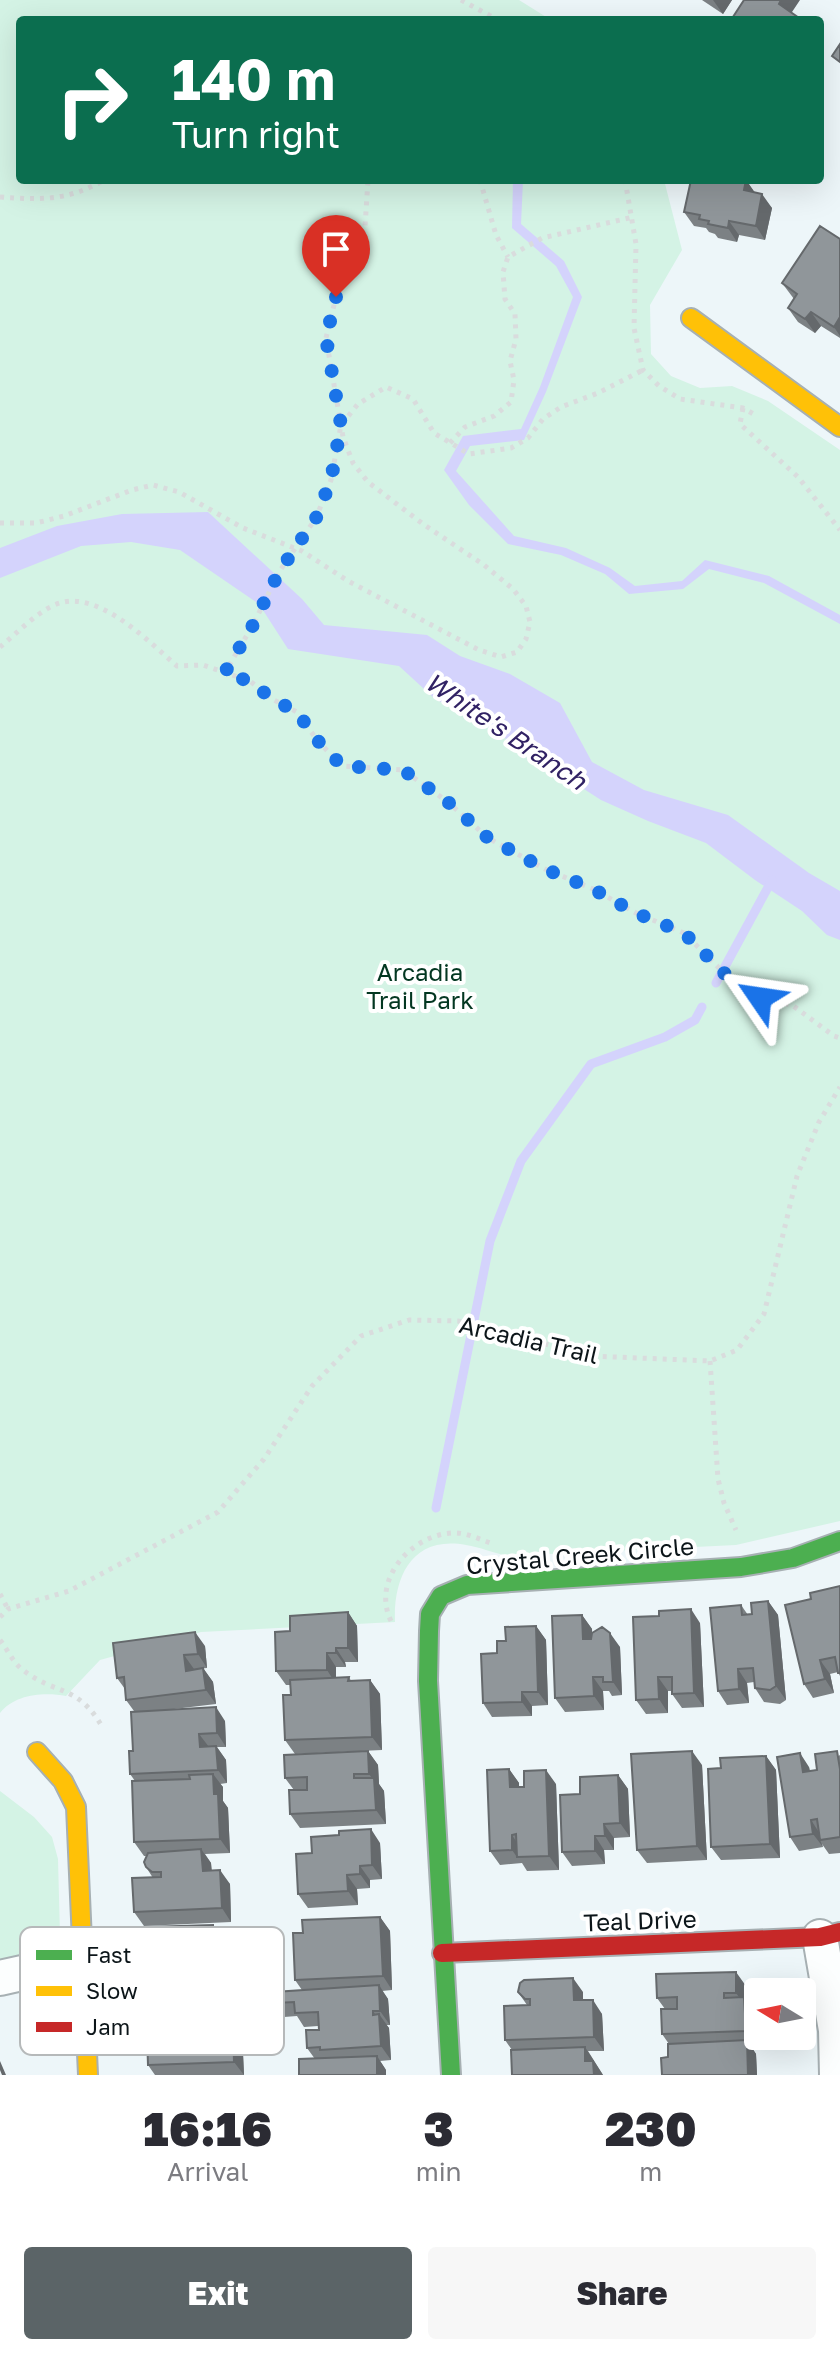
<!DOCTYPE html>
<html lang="en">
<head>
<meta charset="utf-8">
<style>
  body { margin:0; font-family:"Golos Text",sans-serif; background:#f7f7f7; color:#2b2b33; height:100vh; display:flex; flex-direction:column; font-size:30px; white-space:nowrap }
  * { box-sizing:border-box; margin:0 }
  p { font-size:26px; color:#7c7c81 }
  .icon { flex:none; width:44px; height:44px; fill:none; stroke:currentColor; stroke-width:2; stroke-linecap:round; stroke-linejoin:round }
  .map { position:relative; height:2075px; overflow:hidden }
  .side { display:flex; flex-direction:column; background:#fff; flex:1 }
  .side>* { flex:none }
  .top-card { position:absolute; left:16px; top:16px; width:808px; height:168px; border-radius:8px; box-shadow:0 8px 32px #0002; background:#0b6e4f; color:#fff; overflow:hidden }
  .needle { width:52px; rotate:280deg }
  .buttons { position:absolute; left:744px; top:1978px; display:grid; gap:16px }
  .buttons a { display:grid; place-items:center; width:72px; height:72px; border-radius:8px; background:#fff; box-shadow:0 8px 32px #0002; font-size:40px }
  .pin { position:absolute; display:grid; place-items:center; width:68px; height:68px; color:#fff; margin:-82px -34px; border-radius:50% 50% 50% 0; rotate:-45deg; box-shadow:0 0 8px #0007 }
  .pin .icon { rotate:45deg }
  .me { position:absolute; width:88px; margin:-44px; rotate:302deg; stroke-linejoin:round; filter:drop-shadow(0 0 6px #0008) }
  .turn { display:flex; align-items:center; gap:28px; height:168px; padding:0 24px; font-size:36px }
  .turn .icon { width:104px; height:104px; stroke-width:2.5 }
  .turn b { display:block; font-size:56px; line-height:68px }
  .eta { display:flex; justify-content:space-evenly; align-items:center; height:136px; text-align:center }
  .eta b { font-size:48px; font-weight:800; line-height:56px }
  .cta { display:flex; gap:16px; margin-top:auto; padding:16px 24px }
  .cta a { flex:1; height:92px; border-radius:8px; background:#5b6467; color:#fff; font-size:32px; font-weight:800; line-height:92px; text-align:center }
  .cta a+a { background:#f7f7f7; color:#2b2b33 }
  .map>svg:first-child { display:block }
  .green { fill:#d4f3e5 }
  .water { fill:#d4d3fc }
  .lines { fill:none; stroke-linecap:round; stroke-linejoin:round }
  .stream { stroke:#d4d3fc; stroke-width:9 }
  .street-casing { stroke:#a7b0b3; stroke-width:38 }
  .fast-casing { stroke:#a7b0b3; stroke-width:22 }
  .slow-casing { stroke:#a7b0b3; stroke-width:22 }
  .jam-casing { stroke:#a7b0b3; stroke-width:22 }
  .path { stroke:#d9dcdd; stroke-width:5; stroke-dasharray:4 6; stroke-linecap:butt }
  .street { stroke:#fcfefe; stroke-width:34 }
  .fast { stroke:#4caf50; stroke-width:18 }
  .slow { stroke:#ffc107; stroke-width:18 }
  .jam { stroke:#c62828; stroke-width:18 }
  .wall { fill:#7c8184 }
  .shaded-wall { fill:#65696c }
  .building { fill:#90969a; stroke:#65696c; stroke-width:2 }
  .route { stroke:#1a73e8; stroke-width:14; stroke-dasharray:0 25.2 }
  .labels { text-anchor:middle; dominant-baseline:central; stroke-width:8; stroke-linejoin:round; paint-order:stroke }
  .park-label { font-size:24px; fill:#033721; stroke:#fff }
  .street-label { font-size:24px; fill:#0c1519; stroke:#fff }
  .water-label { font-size:26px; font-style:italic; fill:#312264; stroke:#fff }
  .key { fill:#fff; stroke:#b6b9ba; stroke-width:2 }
  .key-label { font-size:22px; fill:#0c1519 }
</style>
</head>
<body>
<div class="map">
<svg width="840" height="2075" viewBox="0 0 840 2075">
  <rect width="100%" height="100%" fill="#edf6f9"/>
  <path class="green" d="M0 0H519L551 20H20V180H664L682 250 650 305 651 354 671 376 700 388 732 386 768 401 840 450V1521L736 1545 508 1556C493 1553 480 1547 466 1545 413 1535 393 1576 395 1622L201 1632 100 1660 66 1696C44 1692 15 1694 0 1713Z
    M0 1791 34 1817 52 1837 58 1859 60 1935 48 1950 0 1964Z"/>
  <path class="water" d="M513 180H523L521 224 564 261 582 297 546 392 524 440 470 446 456 471 514 536 566 548 610 568 635 586 682 581 705 560 769 576 840 615V624L764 583 709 569 683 589 629 594 605 574 561 555 508 544 469 505 444 470 463 436 521 429 540 387 573 297 556 266 512 228Z
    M208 512 302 599 324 625 427 635 460 656 510 674 560 703 592 762 644 790 728 815 809 873 840 891V940L827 935 802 911 755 880 706 843 648 821 601 800 480 722 435 699 399 666 288 649 259 604 180 550 131 542 81 546 0 578V548L57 526 122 514Z"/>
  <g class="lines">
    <path class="stream" d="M716 983 772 880
      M436 1508 490 1241 521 1161 591 1064 665 1037 695 1020 702 1007"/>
    <defs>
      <path id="street" d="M820 1937 836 2030 837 2075
        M0 1978 22 1973 83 1969"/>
      <path id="fast" d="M451 2075 428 1681 429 1631 430 1614 441 1596 467 1585 741 1567 793 1558 840 1541"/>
      <path id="slow" d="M691 318 840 427
        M37 1752 63 1781 76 1807 88 2075"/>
      <path id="jam" d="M442 1953 820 1937 840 1932"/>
    </defs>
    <use href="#street" class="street-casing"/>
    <use href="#fast" class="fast-casing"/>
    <use href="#slow" class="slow-casing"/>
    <use href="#jam" class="jam-casing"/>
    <path class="path" d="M461 0 498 20
      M480 180 496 235 508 257
      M625 180 636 244 634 328 643 370 659 386 680 399 743 408 757 416
      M0 197C40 200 68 201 104 180
      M743 408 740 424 798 477 840 530
      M450 443 465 427 494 416 511 402 514 380 510 361 516 339 515 314 505 299 503 272 508 257 542 238 633 217
      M0 523H36L64 516 132 490 153 485 179 492 243 528 302 551 348 581 479 650 501 657 517 652 526 639 530 622 526 606 513 589 484 565 423 524 368 482 353 463 343 437 326 338 336 297 357 259 365 227 368 180
      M0 647C16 634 41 608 60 603 100 591 149 642 177 666L203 665 250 681 272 699 297 712 317 740 342 766 403 770 448 802 488 838 545 869 593 889 636 913 684 933 735 984 760 998 792 1005 834 1036 840 1038
      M224 674 253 625 279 572 316 518 331 480 341 425 358 404 386 387 413 399 434 433 469 454 511 448 528 438 543 419 561 407 598 393 643 370
      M710 1361 718 1479 724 1503 736 1530
      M0 1594 8 1609
      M0 1617 8 1609 69 1591 218 1512 264 1459 312 1386 361 1336 409 1320 458 1321 591 1356 710 1361 737 1350 764 1314 797 1176 819 1122 840 1087
      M391 1621C371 1580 411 1535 452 1533 467 1532 480 1540 494 1544
      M0 1640C8 1650 13 1663 23 1670 56 1696 77 1683 103 1728"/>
    <use href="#street" class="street"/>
    <use href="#fast" class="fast"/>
    <use href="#slow" class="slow"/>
    <use href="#jam" class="jam"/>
  </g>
  <path class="wall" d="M702 0H732L723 14Z
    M746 180 754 192 772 208 765 240 739 235 737 242 718 238 715 234 709 232 706 228 694 226 684 212Z
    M840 239V338L821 326 815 333 798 322 788 308 794 299 782 283Z
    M840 1586V1676L838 1672 830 1674 834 1693 813 1698 804 1684 811 1599Z
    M768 1601 778 1615 786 1700 780 1704 764 1702 755 1688 754 1682 747 1683 749 1703 727 1705 718 1691 741 1605 748 1615 752 1614Z
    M348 1612 357 1626 358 1662H345L346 1667H336V1678L349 1677 351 1681 370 1680 380 1694 382 1750 295 1754 285 1740 291 1695V1685H286L276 1671 290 1631Z
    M582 1615 592 1629V1633L620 1647 622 1695 612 1696 609 1691H603L604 1710 565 1712 555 1698Z
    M700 1623 704 1707 682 1708 672 1694V1691H668V1713L646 1714 636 1700Z
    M536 1626 546 1640 548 1705 532 1706V1716L492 1717 483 1703 497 1653 506 1641Z
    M205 1646 207 1668 194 1669 203 1668 213 1682 216 1704 174 1709 225 1721 226 1747H217L226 1760 227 1783 220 1784 223 1787V1801L228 1808 230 1853 205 1854 211 1863 212 1871 230 1884 231 1922 144 1926 134 1912 153 1878 146 1867 147 1856H144L134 1842 135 1781 130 1774 133 1751 134 1711 126 1700 125 1689 117 1678Z
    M368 1751 378 1765 379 1784 384 1791 386 1824 300 1828 290 1814 294 1790 285 1778Z
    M840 1755V1853L829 1854 822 1844 823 1847 799 1851 790 1837 809 1767 810 1771 817 1770Z
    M766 1756 776 1770 780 1858 721 1860 711 1847 721 1768Z
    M702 1765 707 1860 647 1863 637 1850Z
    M509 1769 519 1783V1787L556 1784 559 1870 527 1871 522 1863 500 1865 490 1851Z
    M618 1775 628 1789 630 1837 614 1838V1850H604L605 1864 572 1866 562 1852 580 1794Z
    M380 1843 382 1879 370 1880V1888L357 1889 358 1905 308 1908 298 1894Z
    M380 1917 390 1931 392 1990 382 1991 388 1999 390 2025H386L389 2028 391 2060 380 2061 386 2070 315 2059 307 2048 319 2030 318 2026 304 2027 297 2016 284 2017 275 2003 302 1990 295 1980 303 1933Z
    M223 1939V1941H236L246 1955 247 1999 154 2002 144 1988 148 1954Z
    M746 1986V1999L754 2011 755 2045H750L756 2054 757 2075H662L668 2057 669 2044 662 2034 665 2009 657 1998Z
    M518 1992H583V2000L602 2014 604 2051H588L603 2075 512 2050 505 2040 527 2005Z
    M232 2016 242 2032 244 2075H155L148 2065Z"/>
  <path class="shaded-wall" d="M713 0H732L723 14Z
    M781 0H800L788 18 779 4Z
    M746 180 756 194 744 190Z
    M762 194 772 208 765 240 756 226Z
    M729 221 739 235 737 242 728 228Z
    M811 312 821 326 815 333 805 319Z
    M840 317V336L834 327Z
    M768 1601 778 1615 786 1700 776 1686Z
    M691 1609 700 1623 704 1707 694 1693Z
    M348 1612 357 1626 358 1662 348 1648Z
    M582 1615 592 1629 593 1653 583 1639Z
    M536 1626 546 1640 548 1705 538 1692Z
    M195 1632 205 1646 207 1668 198 1654Z
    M610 1633 620 1647 622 1695 613 1682Z
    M336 1648 345 1662 346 1667 336 1653Z
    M327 1653 336 1667V1684L327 1670Z
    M184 1655 194 1669 186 1671Z
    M820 1660 830 1674 834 1693 825 1679Z
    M203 1668 213 1682 216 1704 206 1690Z
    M738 1669 747 1683 749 1703 739 1689Z
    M593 1677 603 1691 604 1710 594 1696Z
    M658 1677 668 1691V1713L659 1699Z
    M370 1680 380 1694 382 1750 372 1737Z
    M522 1692 532 1706V1716L522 1702Z
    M216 1707 225 1721 226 1747 217 1733Z
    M199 1734 209 1747H200Z
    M216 1746 226 1760 227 1783 218 1770Z
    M368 1751 378 1765 379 1784 384 1791 386 1824 376 1810 375 1782 369 1774Z
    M692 1751 702 1765 707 1860 697 1846Z
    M800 1753 809 1767 812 1786 803 1772Z
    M766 1756 776 1770 780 1858 770 1844Z
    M509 1769 519 1783V1801L510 1787Z
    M546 1770 556 1784 559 1870 549 1856Z
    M213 1774 223 1787V1801L228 1808 230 1853 220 1839 214 1794Z
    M618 1775 628 1789 630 1837 620 1823Z
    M811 1820 820 1834V1840L823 1847 813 1834Z
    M604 1824 614 1838V1850L605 1836Z
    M371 1829 380 1843 382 1879 372 1865Z
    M512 1835 521 1849 517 1857 522 1864 512 1850Z
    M595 1836 604 1850 605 1864 595 1851Z
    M201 1849 211 1863 212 1885 203 1871Z
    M360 1866 370 1880V1888L360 1874Z
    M220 1870 230 1884 231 1922 222 1908Z
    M347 1875 357 1889 358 1905 348 1891Z
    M380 1917 390 1931 392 1990 383 1976Z
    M213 1925 223 1939V1955L213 1942Z
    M236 1941 246 1955 247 1999 237 1985Z
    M736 1972 746 1986V1999L754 2011 755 2045 746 2031 745 2005 736 1993Z
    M573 1978 583 1992V2014L574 2000Z
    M379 1985 388 1999 390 2025 380 2011Z
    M593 2000 602 2014 604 2051 594 2037Z
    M222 2003 232 2016V2032L223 2018Z
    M373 2011 379 2020V2014L389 2028 391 2060 381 2046Z
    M233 2018 242 2032 244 2075 234 2062Z
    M747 2040 756 2054 757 2075H748Z
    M585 2047 603 2075H594L585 2061Z
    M377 2056 386 2070V2075H377Z
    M0 2061 6 2075H2L0 2070Z"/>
  <path class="building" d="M744 0H781L779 4 802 20H731Z
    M840 44V62L832 56Z
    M691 180H746L744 190 762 194 756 226 729 221 728 228 708 224 709 221 699 219 700 215 684 212Z
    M820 226 840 239V317L834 327 811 312 805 319 788 308 797 294 782 283Z
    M840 1586V1673H838L835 1657 820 1660 825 1679 804 1684 785 1605 811 1599 810 1593Z
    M768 1601 776 1686 770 1690 755 1688 753 1668 738 1669 739 1689 718 1691 710 1608 741 1605 742 1615 752 1614 751 1603Z
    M691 1609 694 1693 672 1694V1677H658L659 1699 636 1700 633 1617 659 1616V1611Z
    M348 1612V1648H336V1653H327V1670L276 1671 275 1632 290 1631V1616Z
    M582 1615 583 1639H591L592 1633 602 1627 610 1633 613 1682H603V1677H593L594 1696 555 1698 552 1616Z
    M536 1626 538 1692H522V1702L483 1703 481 1654 497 1653V1641H506L505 1627Z
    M195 1632 198 1654 184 1655 186 1671 203 1668 206 1690 126 1700 124 1677 117 1678 113 1643Z
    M349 1677 348 1681 370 1680 372 1737 285 1740 283 1695H291L290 1680Z
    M216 1707 217 1733 199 1734 200 1747 216 1746 218 1770 130 1774 129 1751H133L131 1712Z
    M368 1751 369 1774H354V1778H374L376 1810 290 1814 289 1790H307V1777L285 1778 284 1755Z
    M692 1751 697 1846 637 1850 631 1754Z
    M837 1751 840 1769V1837L820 1840 817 1819 811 1820 813 1834 790 1837 777 1757 800 1753 803 1772 817 1770 815 1754Z
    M766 1756 770 1844 711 1847 708 1769 721 1768 720 1758Z
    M509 1769 510 1787H524V1771L546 1770 549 1856 517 1857 516 1834 512 1835V1850L490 1851 487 1770Z
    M213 1774 214 1794H218L220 1839 134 1842 132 1781 190 1779 189 1775Z
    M618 1775 620 1823 604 1824 605 1836H595V1851L562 1852 560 1795 580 1794V1777Z
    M371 1829 372 1865 360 1866V1874L347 1875 348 1891 298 1894 296 1854 312 1853 311 1837 339 1835V1831Z
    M201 1849 203 1871 220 1870 222 1908 134 1912 132 1878 161 1877V1872H152L146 1867 144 1862 148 1853Z
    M380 1917 383 1976 295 1980 293 1933H303L302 1920Z
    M213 1925V1942L236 1941 237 1985 144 1988 143 1954H148L147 1927Z
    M736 1972V1993H724V1998L744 1997 746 2031 662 2034 661 2009H677V1997L657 1998 656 1974Z
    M573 1978 574 2000H593L594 2037 505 2040 504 2006 530 2005V1999H525L518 1992 520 1983 524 1980Z
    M379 1985 380 2011H373V2015L379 2014 381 2046 320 2050V2047L307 2048 306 2030H319L318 2012 295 2013 294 2002 275 2003 274 1992Z
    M222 2003 223 2018H233L234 2062 148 2065 146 2005Z
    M747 2040 748 2075H662L661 2058 668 2057V2044Z
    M585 2047V2061H593L594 2075H512L511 2050Z
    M377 2056V2075H299V2059Z"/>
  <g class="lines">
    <path class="route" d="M336 297 326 338 341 425 331 480 316 518 279 572 253 625 224 674 250 681 272 699 297 712 317 740 342 766 403 770 448 802 488 838 545 869 593 889 636 913 684 933 735 984 760 998"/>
  </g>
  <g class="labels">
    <g class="park-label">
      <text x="420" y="971">Arcadia<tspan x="420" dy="28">Trail Park</tspan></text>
    </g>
    <g class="street-label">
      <text transform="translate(529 1339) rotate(13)">Arcadia Trail</text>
      <text transform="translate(580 1555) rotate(-5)">Crystal Creek Circle</text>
      <text transform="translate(640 1920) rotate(-2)">Teal Drive</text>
    </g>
    <g class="water-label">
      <text transform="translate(506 731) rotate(34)">White's Branch</text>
    </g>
  </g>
  <rect x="20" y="1927" width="264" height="128" rx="12" class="key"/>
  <rect x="36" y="1950" width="36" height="10" fill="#4caf50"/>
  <rect x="36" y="1986" width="36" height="10" fill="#ffc107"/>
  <rect x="36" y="2022" width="36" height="10" fill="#c62828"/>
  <g class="key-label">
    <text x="86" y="1963">Fast</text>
    <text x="86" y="1999">Slow</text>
    <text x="86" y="2035">Jam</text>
  </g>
</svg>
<div class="buttons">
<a><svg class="needle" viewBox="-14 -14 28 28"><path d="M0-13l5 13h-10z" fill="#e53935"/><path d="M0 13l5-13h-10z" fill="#7c7c81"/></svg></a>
</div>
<div class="pin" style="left:336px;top:297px;background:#d93025"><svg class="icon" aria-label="arrive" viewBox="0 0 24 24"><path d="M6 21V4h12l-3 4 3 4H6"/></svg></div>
<svg class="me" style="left:760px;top:998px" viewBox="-20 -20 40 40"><path d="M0-17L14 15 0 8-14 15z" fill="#1a73e8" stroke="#fff" stroke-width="4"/></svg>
<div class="top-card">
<div class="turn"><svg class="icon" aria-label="right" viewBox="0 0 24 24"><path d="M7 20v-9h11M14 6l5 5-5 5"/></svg><div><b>140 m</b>Turn right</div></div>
</div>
</div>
<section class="side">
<div class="eta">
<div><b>16:16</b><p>Arrival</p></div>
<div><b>3</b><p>min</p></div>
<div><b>230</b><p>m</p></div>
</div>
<div class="cta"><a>Exit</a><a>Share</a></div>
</section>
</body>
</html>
